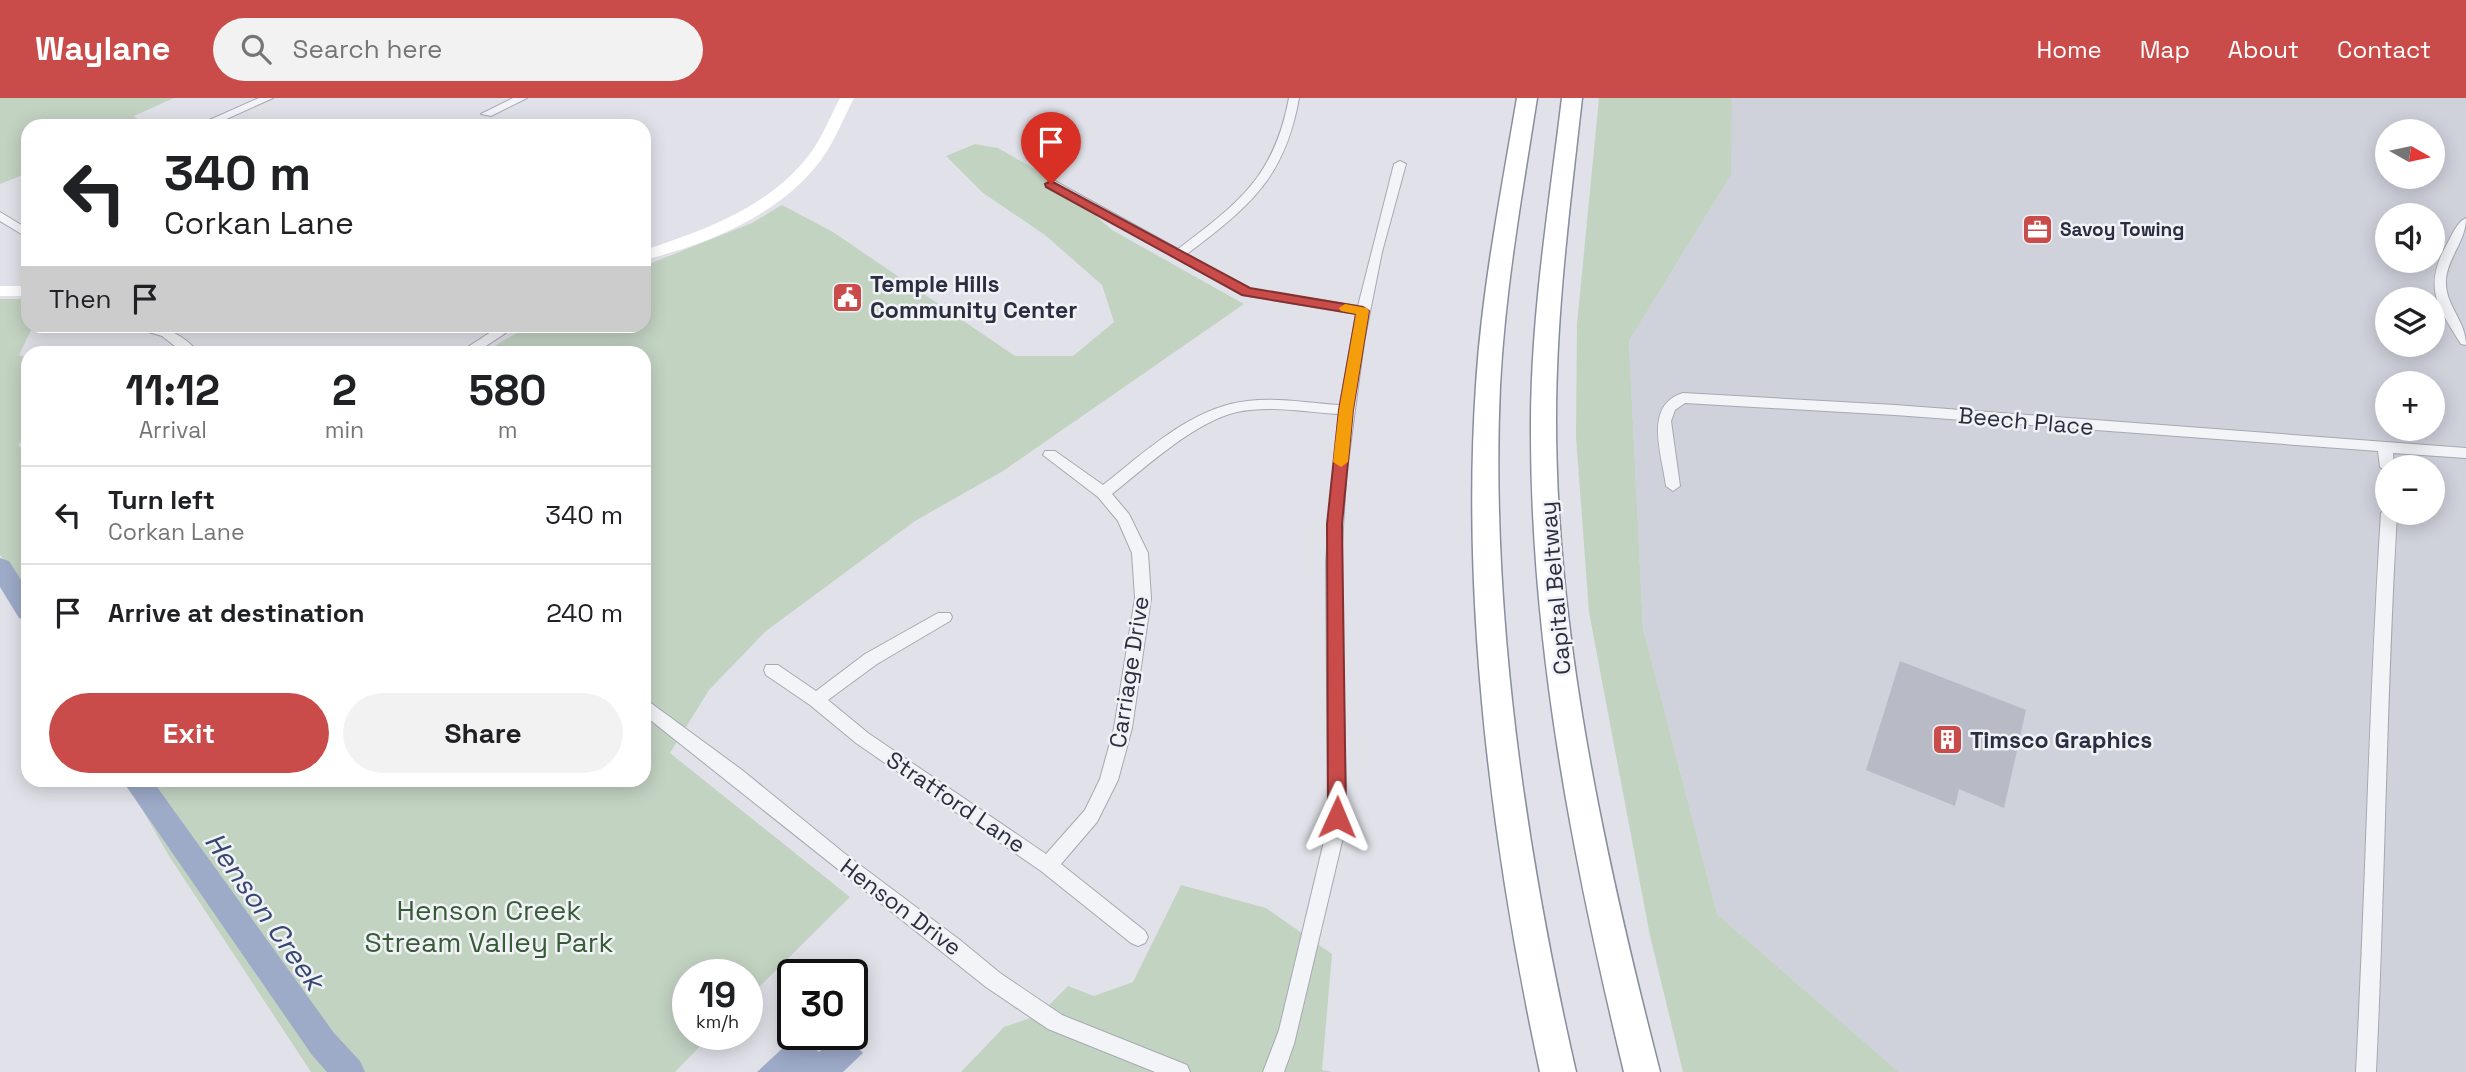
<!DOCTYPE html>
<html lang="en">
<head>
<meta charset="utf-8">
<style>
  body { margin:0; font-family:"Space Grotesk",sans-serif; background:#f2f2f2; color:#202124; height:100vh; display:flex; flex-direction:column; font-size:26px; white-space:nowrap }
  * { box-sizing:border-box; margin:0 }
  p { font-size:23px; color:#757577 }
  .icon { flex:none; width:38px; height:38px; fill:none; stroke:currentColor; stroke-width:2; stroke-linecap:round; stroke-linejoin:round }
  .map { position:relative; flex:1; overflow:hidden }
  .drawer { position:absolute; left:21px; top:248px; width:630px; height:441px; display:flex; flex-direction:column; background:#fff; border-radius:21px; box-shadow:0 4px 18px #0003 }
  .drawer>* { flex:none }
  .guide { position:absolute; left:21px; top:21px; width:630px; height:214px; border-radius:21px; box-shadow:0 4px 18px #0003; background:#fff; color:#202124; overflow:hidden }
  .needle { width:46px; rotate:99deg }
  .tools { position:absolute; left:2375px; top:21px; display:grid; gap:14px }
  .tools a { display:grid; place-items:center; width:70px; height:70px; border-radius:50%; background:#fff; box-shadow:0 4px 18px #0003; font-size:35px }
  .speed { position:absolute; left:672px; top:861px; display:flex; gap:14px; font-size:35px; font-weight:700; text-align:center }
  .speed>* { display:grid; place-content:center; width:91px; height:91px; border-radius:50%; background:#fff; box-shadow:0 4px 18px #0003; line-height:1 }
  .speed small { font-size:18px; font-weight:400 }
  .speed .limit { border:4px solid #111; border-radius:10px; background:#fff; color:#111 }
  .pin { position:absolute; display:grid; place-items:center; width:60px; height:60px; color:#fff; margin:-72px -30px; border-radius:50% 50% 50% 0; rotate:-45deg; box-shadow:0 0 7px #0007 }
  .pin .icon { rotate:45deg }
  .me { position:absolute; width:77px; margin:-38px; rotate:1deg; stroke-linejoin:round; filter:drop-shadow(0 0 5px #0008) }
  .turn { display:flex; align-items:center; gap:24px; height:147px; padding:0 28px; font-size:32px }
  .turn .icon { width:91px; height:91px; stroke-width:2.5 }
  .turn b { display:block; font-size:49px; line-height:60px }
  .then { display:flex; align-items:center; height:66px; padding:0 28px; background:#0003; gap:14px; font-size:26px }
  .eta { display:flex; justify-content:space-evenly; align-items:center; height:119px; text-align:center }
  .eta b { font-size:42px; font-weight:700; line-height:49px }
  .cta { display:flex; gap:14px; margin-top:auto; padding:14px 28px }
  .cta a { flex:1; height:80px; border-radius:42px; background:#ca4c4a; color:#fff; font-size:28px; font-weight:700; line-height:80px; text-align:center }
  .cta a+a { background:#f2f2f2; color:#202124 }
  ul { padding:0; list-style:none }
  li { display:flex; align-items:center; gap:21px; height:98px; padding:0 28px; border-top:2px solid #e0e0e0 }
  li div { flex:1 }
  li b { display:block; font-size:26px }
  li em { font-style:normal }
  header { display:flex; align-items:center; gap:42px; box-sizing:border-box; height:98px; padding:0 35px; background:#ca4c4a; color:#fff }
  header strong { font-size:33px }
  nav { display:flex; gap:38px; margin-inline-start:auto; font-size:24px }
  .search { width:490px; height:63px; background:#f2f2f2; display:flex; align-items:center; gap:18px; box-sizing:border-box; padding:0 24px; border-radius:38px; color:#757577; font-size:26px }
  .map>svg:first-child { display:block }
  .built { fill:#cfd1db; fill-rule:evenodd }
  .green { fill:#c3d3c2 }
  .water { fill:#9daac8 }
  .lines { fill:none; stroke-linecap:round; stroke-linejoin:round }
  .river { fill:#9daac8; fill-rule:evenodd }
  .building { fill:#b8bbc6 }
  .minor-casing { stroke:#a6a8b3; stroke-width:2 }
  .motorway-casing { stroke:#888e9f; stroke-width:3 }
  .minor { fill:#f3f4f7; fill-rule:evenodd }
  .secondary { fill:#fff; fill-rule:evenodd }
  .motorway { fill:#fff; fill-rule:evenodd }
  .route { fill:#ca4c4a; stroke:#833130; stroke-width:2 }
  .slow { fill:#f59e0b }
  .labels { text-anchor:middle; dominant-baseline:central; stroke-width:5; stroke-linejoin:round; paint-order:stroke }
  .far-poi-label { font-size:19px; font-weight:bold; fill:#2a2e40; stroke:#f0f2f6; text-anchor:start }
  .poi-label { font-size:23px; font-weight:bold; fill:#2a2e40; stroke:#f0f2f6; text-anchor:start }
  .street-label { font-size:23px; fill:#2a2e40; stroke:#f0f2f6 }
  .near-park-label { font-size:28px; fill:#385b37; stroke:#f0f2f6 }
  .near-water-label { font-size:28px; font-style:italic; fill:#354673; stroke:#f0f2f6 }
</style>
</head>
<body>
<header>
<strong>Waylane</strong>
<div class="search"><svg class="icon" aria-label="search" viewBox="0 0 24 24"><circle cx="10" cy="10" r="6"/><path d="M15 15l6 6"/></svg>Search here</div>
<nav><a>Home</a><a>Map</a><a>About</a><a>Contact</a></nav>
</header>
<div class="map">
<svg width="2466" height="974" viewBox="0 0 2466 974">
  <rect width="100%" height="100%" fill="#e1e2e9"/>
  <path class="built" d="M1731 0H2466V974H1899L1717 816 1643 530 1629 243 1731 77ZM2387 33H2432V79H2387ZM2387 117H2432V163H2387ZM2387 201H2432V247H2387ZM2387 285H2432V331H2387ZM2387 369H2432V415H2387Z"/>
  <path class="green" d="M0 0H174L134 18 144 28H28V75L0 86Z
    M1599 0H1731L1732 6 1731 77 1629 243 1643 530 1717 816 1899 974H1683L1650 838 1589 514 1576 339 1577 226Z
    M975 46 998 50 1056 83 1112 132 1244 206 1003 373 915 423 766 533 709 592 670 655 850 799 747 901V877H688V936H712L675 974H311L169 758 126 683 644 682V256L483 255 528 228H644V168L752 125 782 107 833 134 1015 258H1073L1114 224 1102 187 1045 137 983 95 946 58Z
    M0 201H28V228H33L19 257 28 261V340L18 346 28 361V494L0 457Z
    M1181 787 1266 810 1332 856 1322 972 1332 974H961L1004 929 1039 917 1068 888 1094 898 1133 884Z"/>
  <path class="water" d="M798 936 819 954 838 936H845L863 955 843 974H757Z"/>
  <g class="lines">
    <path class="river" d="M0 460 9 463 28 493V523L19 520 0 489Z
      M122 682H152L334 935 360 963 365 974H327L312 957Z"/>
  </g>
  <path class="building" d="M1900 563 2026 612 2004 710 1959 691 1955 708 1866 672Z"/>
  <g class="lines">
    <defs>
      <path id="minor" d="M259 0H273L211 28 198 27Z
        M513 0H527L491 18 481 16Z
        M1289 0H1299C1285 80 1249 109 1187 156L1250 191 1358 208 1394 66 1400 63 1406 66 1382 154 1364 244 1346 380 1341 463 1346 705 1344 735 1294 946 1284 974H1263L1279 932 1326 735 1328 705 1326 463 1339 316C1305 314 1270 307 1237 314 1194 324 1146 369 1112 396L1129 416 1148 455 1151 500 1132 630 1118 682 1097 724 1061 766 1145 833 1148 839 1145 845 1138 848 1131 845 1041 773 856 645 810 607 766 577 764 572 766 567H778L816 593 865 556 938 515H950L952 519 950 523 877 566 828 602 868 635 1046 756 1085 712 1100 681 1114 630 1135 500 1132 455 1118 423 1098 399 1043 357 1045 353H1055L1103 387C1145 354 1192 309 1247 303 1278 299 1309 305 1340 307L1356 216 1242 197 1045 86 1051 82 1055 83 1178 151C1239 105 1274 79 1289 0Z
        M0 114 28 131V140L0 123Z
        M2466 120C2466 143 2448 159 2446 181 2444 207 2466 222 2466 247L2461 246C2437 208 2423 189 2447 146 2452 137 2457 124 2466 120Z
        M137 228C163 226 183 236 200 256H185L162 238 139 231Z
        M500 228H516L474 256H457Z
        M1683 295 1895 307 2466 350V360L2393 355 2394 369H2387V374L2380 369 2378 353 1895 317 1685 305 1675 312 1671 323 1680 388 1673 393 1666 388C1662 357 1643 307 1683 295Z
        M2387 410V415H2397C2386 601 2385 788 2376 974H2356C2366 788 2369 601 2381 415Z
        M644 600 742 672 844 755 960 842 1000 875 1062 917 1187 967 1190 974H1155L1048 931 986 889 644 617Z"/>
      <path id="motorway" d="M1517 0H1537C1522 96 1505 191 1500 288 1490 511 1526 756 1576 974H1540C1493 756 1461 510 1476 287 1482 191 1501 95 1517 0Z
        M1562 0H1582C1570 107 1556 214 1556 322 1556 539 1606 764 1660 974H1624C1573 763 1530 544 1531 326 1531 217 1549 108 1562 0Z"/>
    </defs>
    <use href="#minor" class="minor-casing"/>
    <use href="#motorway" class="motorway-casing"/>
    <use href="#minor" class="minor"/>
    <path class="secondary" d="M840 0H854C843 21 835 43 821 62 780 117 708 146 644 162V152C705 132 769 109 809 57 822 40 830 19 840 0Z
      M0 188H28V198H0Z"/>
    <use href="#motorway" class="motorway"/>
  </g>
  <path class="route" d="M1051 83 1250 190 1363 209 1369 213 1353 312 1342 426 1346 719 1343 725 1337 727 1330 725 1328 719 1327 426 1339 312 1356 216 1242 197 1046 89 1045 86Z"/>
  <path class="slow" d="M1345 206 1367 210 1369 213 1353 312 1348 364 1341 369 1333 364 1339 312 1356 216 1341 213 1339 210Z"/>
  <defs>
    <symbol id="office-square" viewBox="-11 -11 22 22"><rect x="-9" y="-9" width="18" height="18" rx="4" fill="#ca4c4a" stroke="#f0f2f6"/><path d="M-6-3h4V-5.5h4V-3h4V5H-6ZM-1-4.5V-3h2v-1.5ZM-6 0V1H6V0Z" fill="#fff"/></symbol>
    <symbol id="civic-square" viewBox="-11 -11 22 22"><rect x="-9" y="-9" width="18" height="18" rx="4" fill="#ca4c4a" stroke="#f0f2f6"/><path d="M-.6-6.5H3V-4.5H.6V-3L4-1V1h2V6H-6V1h2V-1L-.6-3ZM-1.2 2.5V6h2.4V2.5Z" fill="#fff"/></symbol>
    <symbol id="building-square" viewBox="-11 -11 22 22"><rect x="-9" y="-9" width="18" height="18" rx="4" fill="#ca4c4a" stroke="#f0f2f6"/><path d="M-4-6H4V6H1V3H-1V6H-4ZM-2.5-4.3h1.7v1.8h-1.7ZM.8-4.3h1.7v1.8H.8ZM-2.5-1h1.7V.8h-1.7ZM.8-1h1.7V.8H.8Z" fill="#fff"/></symbol>
  </defs>
  <g fill-rule="evenodd">
    <use href="#office-square" x="2020" y="114" width="35" height="35"/>
    <use href="#civic-square" x="830" y="182" width="35" height="35"/>
    <use href="#building-square" x="1930" y="624" width="35" height="35"/>
  </g>
  <g class="labels">
    <g class="far-poi-label">
      <text x="2060" y="131">Savoy Towing</text>
    </g>
    <g class="poi-label">
      <text x="870" y="186">Temple Hills<tspan x="870" dy="26">Community Center</tspan></text>
      <text x="1970" y="642">Timsco Graphics</text>
    </g>
    <g class="street-label">
      <text transform="translate(2026 323) rotate(5)">Beech Place</text>
      <text transform="translate(1555 490) rotate(-95)">Capital Beltway</text>
      <text transform="translate(1129 574) rotate(-81)">Carriage Drive</text>
      <text transform="translate(956 704) rotate(34)">Stratford Lane</text>
      <text transform="translate(901 809) rotate(37)">Henson Drive</text>
    </g>
    <g class="near-park-label">
      <text x="489" y="812">Henson Creek<tspan x="489" dy="32">Stream Valley Park</tspan></text>
    </g>
    <g class="near-water-label">
      <text transform="translate(265 813) rotate(55)">Henson Creek</text>
    </g>
  </g>
</svg>
<div class="tools">
<a><svg class="needle" viewBox="-14 -14 28 28"><path d="M0-13l5 13h-10z" fill="#e53935"/><path d="M0 13l5-13h-10z" fill="#757577"/></svg></a>
<a><svg class="icon" aria-label="sound" viewBox="0 0 24 24"><path d="M4 9h4l5-4v14l-5-4H4zM17 9q2 3 0 6"/></svg></a>
<a><svg class="icon" aria-label="layers" viewBox="0 0 24 24"><path d="M12 4l9 5-9 5-9-5zM3 14l9 5 9-5"/></svg></a>
<a>+</a>
<a>−</a>
</div>
<div class="speed"><div>19<small>km/h</small></div><div class="limit">30</div></div>
<div class="pin" style="left:1051px;top:86px;background:#d93025"><svg class="icon" aria-label="arrive" viewBox="0 0 24 24"><path d="M6 21V4h12l-3 4 3 4H6"/></svg></div>
<svg class="me" style="left:1337px;top:719px" viewBox="-20 -20 40 40"><path d="M0-17L14 15 0 8-14 15z" fill="#ca4c4a" stroke="#fff" stroke-width="4"/></svg>
<div class="guide">
<div class="turn"><svg class="icon" aria-label="left" viewBox="0 0 24 24"><path d="M17 20v-9H6M10 6l-5 5 5 5"/></svg><div><b>340 m</b>Corkan Lane</div></div>
<div class="then">Then<svg class="icon" aria-label="arrive" viewBox="0 0 24 24"><path d="M6 21V4h12l-3 4 3 4H6"/></svg></div>
</div>
<section class="drawer">
<div class="eta">
<div><b>11:12</b><p>Arrival</p></div>
<div><b>2</b><p>min</p></div>
<div><b>580</b><p>m</p></div>
</div>
<ul>
<li><svg class="icon" aria-label="left" viewBox="0 0 24 24"><path d="M17 20v-9H6M10 6l-5 5 5 5"/></svg><div><b>Turn left</b><p>Corkan Lane</p></div><em>340 m</em></li>
<li><svg class="icon" aria-label="arrive" viewBox="0 0 24 24"><path d="M6 21V4h12l-3 4 3 4H6"/></svg><div><b>Arrive at destination</b></div><em>240 m</em></li>
</ul>
<div class="cta"><a>Exit</a><a>Share</a></div>
</section>
</div>
</body>
</html>
